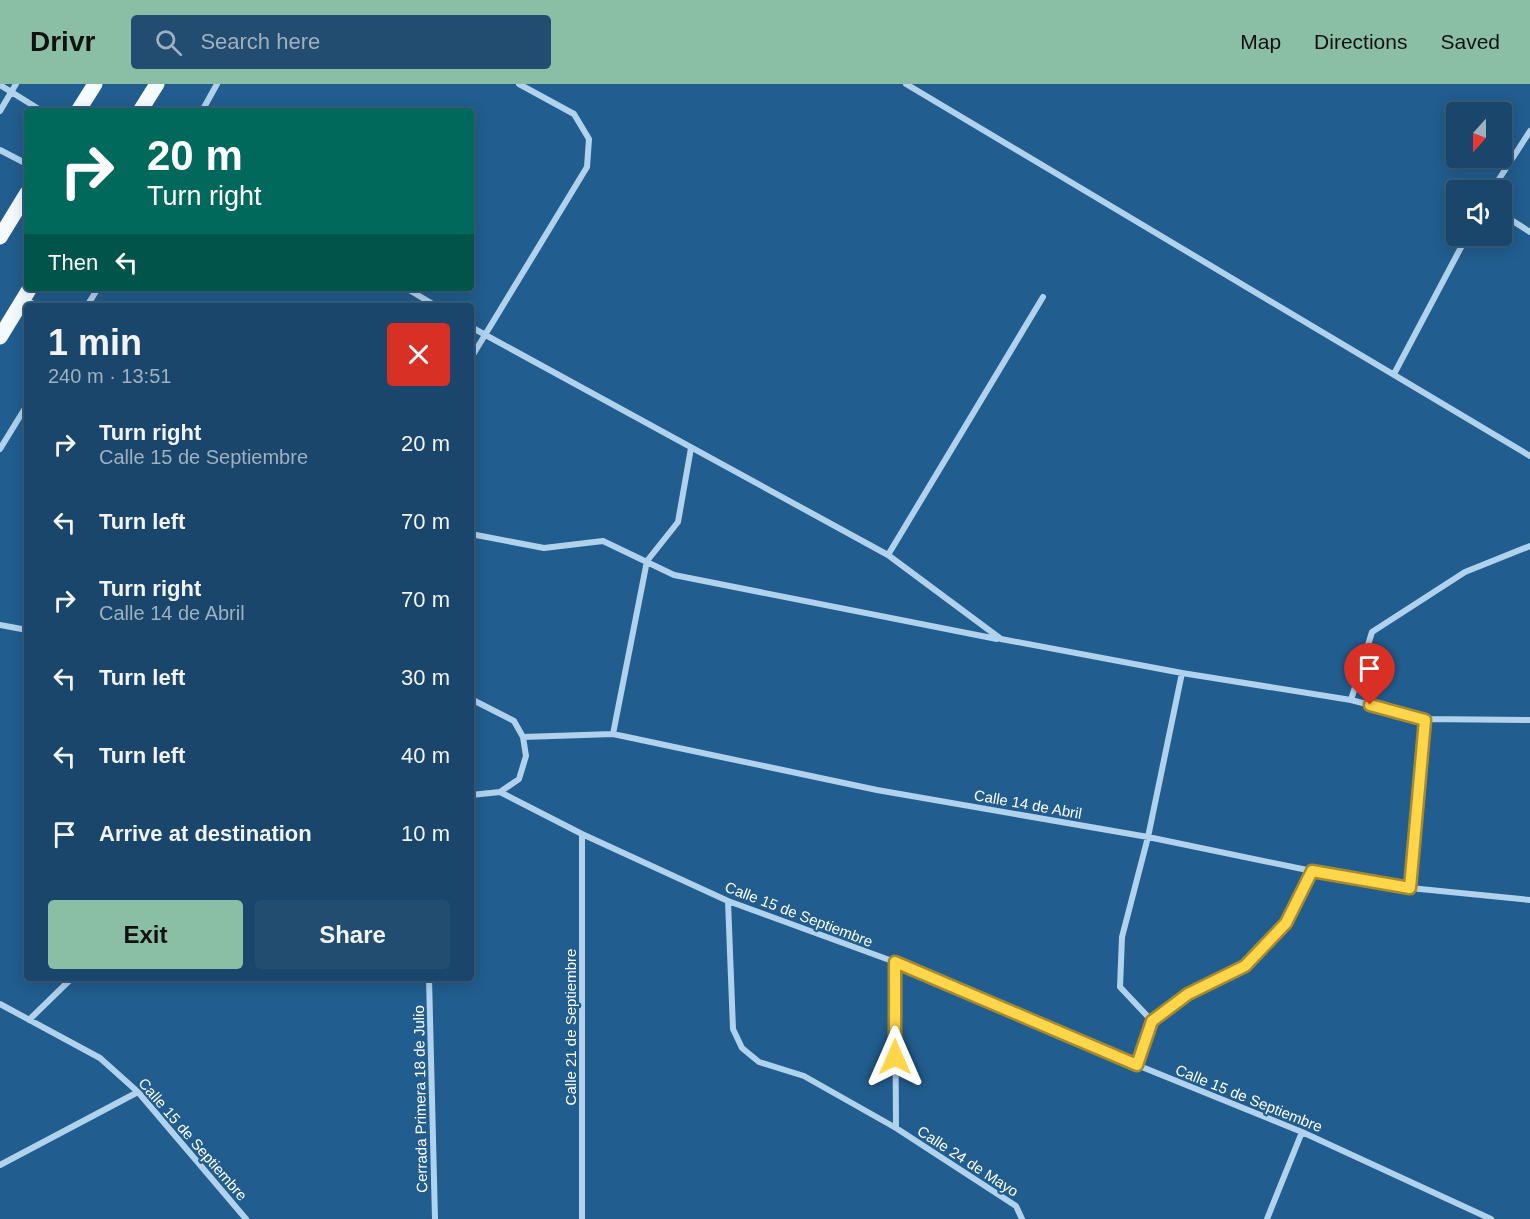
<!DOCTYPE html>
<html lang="en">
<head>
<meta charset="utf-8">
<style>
  body { margin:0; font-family:Helvetica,sans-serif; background:#224d70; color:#f1f3f6; height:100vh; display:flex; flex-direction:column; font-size:22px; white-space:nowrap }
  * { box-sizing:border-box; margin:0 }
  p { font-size:20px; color:#9fb1c1 }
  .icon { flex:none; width:33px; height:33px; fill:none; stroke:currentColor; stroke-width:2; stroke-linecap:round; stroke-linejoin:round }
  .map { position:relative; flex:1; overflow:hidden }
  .side { position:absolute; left:24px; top:219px; width:450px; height:678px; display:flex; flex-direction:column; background:#19466a; border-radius:6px; box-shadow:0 3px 15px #0003,0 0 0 2px #375e7e }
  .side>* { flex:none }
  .hud { position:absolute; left:24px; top:24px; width:450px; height:183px; border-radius:6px; box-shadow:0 3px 15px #0003,0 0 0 2px #375e7e; background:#00695c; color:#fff; overflow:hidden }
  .needle { width:39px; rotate:201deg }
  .fabs { position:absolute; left:1446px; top:18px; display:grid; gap:12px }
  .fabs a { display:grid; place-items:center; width:66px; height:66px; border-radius:6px; background:#19466a; box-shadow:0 3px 15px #0003,0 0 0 2px #375e7e; font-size:30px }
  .pin { position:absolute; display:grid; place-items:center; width:51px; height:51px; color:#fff; margin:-62px -26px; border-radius:50% 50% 50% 0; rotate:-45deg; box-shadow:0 0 6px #0007 }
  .pin .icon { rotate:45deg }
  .me { position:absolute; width:66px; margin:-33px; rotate:0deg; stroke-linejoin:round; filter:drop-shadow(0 0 4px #0008) }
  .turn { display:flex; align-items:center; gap:21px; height:126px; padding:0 24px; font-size:27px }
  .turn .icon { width:78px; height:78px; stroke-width:2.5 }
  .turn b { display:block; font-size:42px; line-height:51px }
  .then { display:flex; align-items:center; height:57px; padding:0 24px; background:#0003; gap:12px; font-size:22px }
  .round { display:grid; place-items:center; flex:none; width:63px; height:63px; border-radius:6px; background:#224d70 }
  .headline { display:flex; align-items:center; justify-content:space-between; height:102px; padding:0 24px }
  h1 { font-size:36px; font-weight:700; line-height:45px }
  .primary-button { display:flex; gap:12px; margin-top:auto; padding:12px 24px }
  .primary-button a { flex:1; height:69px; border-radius:6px; background:#8abfa5; color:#111; font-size:24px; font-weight:700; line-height:69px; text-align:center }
  .primary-button a+a { background:#224d70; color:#f1f3f6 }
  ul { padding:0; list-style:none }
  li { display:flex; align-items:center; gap:18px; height:78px; padding:0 24px }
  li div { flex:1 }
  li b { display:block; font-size:22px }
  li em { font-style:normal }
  header { display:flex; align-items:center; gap:36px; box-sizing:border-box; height:84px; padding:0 30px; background:#8abfa5; color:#111 }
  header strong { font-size:28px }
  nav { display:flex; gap:33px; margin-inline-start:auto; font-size:21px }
  .search { width:420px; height:54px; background:#224d70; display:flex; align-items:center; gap:15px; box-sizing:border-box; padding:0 21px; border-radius:6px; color:#9fb1c1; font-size:22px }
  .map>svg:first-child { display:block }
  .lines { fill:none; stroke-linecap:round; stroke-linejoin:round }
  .minor { stroke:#b0d2ec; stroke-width:6 }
  .primary { stroke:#f5faff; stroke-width:15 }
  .route-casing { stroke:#a68a30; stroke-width:15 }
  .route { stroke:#ffd54a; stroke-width:10 }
  .labels { text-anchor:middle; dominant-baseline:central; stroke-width:4.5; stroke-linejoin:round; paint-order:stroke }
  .street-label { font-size:15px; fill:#fff; stroke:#215d8e }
</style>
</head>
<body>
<header>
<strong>Drivr</strong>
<div class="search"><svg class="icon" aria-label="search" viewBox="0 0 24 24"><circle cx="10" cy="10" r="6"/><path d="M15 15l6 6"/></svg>Search here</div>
<nav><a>Map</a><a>Directions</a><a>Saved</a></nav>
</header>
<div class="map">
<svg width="1530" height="1135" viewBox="0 0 1530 1135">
  <rect width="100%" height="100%" fill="#215d8e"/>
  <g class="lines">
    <path class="minor" d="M906 0 1530 372
      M0 1 42 27
      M0 27 16 0
      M202 27 217 0
      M0 66 27 80
      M1492 106 1530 47
      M1502 130 1530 148
      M406 204 436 222
      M24 215 37 222
      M87 222 98 204
      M471 243 888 471 1001 555 1182 589 1351 616 1425 635 1530 636
      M471 274 587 83 589 55 574 30 519 0
      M1394 290 1467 152
      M0 365 27 321
      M471 450 544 464 603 457 674 491 997 555
      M888 471 1043 213
      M0 541 27 546
      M471 615 514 637 523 653 526 672 519 695 500 708 471 711
      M1351 616 1372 548 1465 488 1530 462
      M613 650 647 477 678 438 691 364
      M523 653 613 650 877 706 1148 753 1312 787 1410 804 1530 816
      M500 708 582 750 728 817 895 878 1137 981 1302 1048 1491 1135
      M1410 804 1425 635
      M728 817 733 945 742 964 759 978 804 992 896 1044 1016 1122 1022 1135
      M895 878 896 1044
      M429 894 435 1135
      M0 920 100 974 138 1008 246 1135
      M29 936 72 894
      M1152 937 1120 903 1122 853 1148 753 1182 589
      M1137 981 1152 937 1188 910 1245 882 1286 839 1312 787
      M0 1081 138 1008
      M582 1135V750
      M1267 1135 1302 1048"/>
    <path class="primary" d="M78 27 95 0
      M140 27 157 0
      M0 153 27 109
      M0 253 30 204"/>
  </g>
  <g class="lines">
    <defs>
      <path id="route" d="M895 973V878L1137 981 1152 937 1188 910 1245 882 1286 839 1312 787 1410 804 1425 636 1370 621"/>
    </defs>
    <use href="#route" class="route-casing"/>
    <use href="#route" class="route"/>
  </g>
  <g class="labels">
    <g class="street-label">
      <text transform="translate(1028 720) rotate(10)">Calle 14 de Abril</text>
      <text transform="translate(799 830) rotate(21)">Calle 15 de Septiembre</text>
      <text transform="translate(570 943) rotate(-90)">Calle 21 de Septiembre</text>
      <text transform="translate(1249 1014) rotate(22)">Calle 15 de Septiembre</text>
      <text transform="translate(420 1015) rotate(-91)">Cerrada Primera 18 de Julio</text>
      <text transform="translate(193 1055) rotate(49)">Calle 15 de Septiembre</text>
      <text transform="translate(968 1077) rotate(33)">Calle 24 de Mayo</text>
    </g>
  </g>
</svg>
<div class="fabs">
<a><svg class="needle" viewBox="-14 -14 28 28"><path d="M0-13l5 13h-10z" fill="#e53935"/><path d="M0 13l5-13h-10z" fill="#9fb1c1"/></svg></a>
<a><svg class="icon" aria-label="sound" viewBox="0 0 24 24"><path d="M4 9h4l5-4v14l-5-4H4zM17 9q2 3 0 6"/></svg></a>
</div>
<div class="pin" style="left:1370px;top:621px;background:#d93025"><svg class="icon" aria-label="arrive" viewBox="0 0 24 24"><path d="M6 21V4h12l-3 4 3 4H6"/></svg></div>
<svg class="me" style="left:895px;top:973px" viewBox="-20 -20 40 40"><path d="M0-17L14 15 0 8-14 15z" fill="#ffd54a" stroke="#fff" stroke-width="4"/></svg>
<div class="hud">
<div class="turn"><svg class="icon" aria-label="right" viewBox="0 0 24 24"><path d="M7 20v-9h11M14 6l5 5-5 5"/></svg><div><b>20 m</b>Turn right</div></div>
<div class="then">Then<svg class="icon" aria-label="left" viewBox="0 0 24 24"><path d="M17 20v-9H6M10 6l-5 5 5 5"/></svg></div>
</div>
<section class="side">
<div class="headline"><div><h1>1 min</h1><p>240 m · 13:51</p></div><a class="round" style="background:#d93025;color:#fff"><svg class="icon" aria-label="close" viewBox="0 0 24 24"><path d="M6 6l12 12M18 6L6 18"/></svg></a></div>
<ul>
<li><svg class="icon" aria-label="right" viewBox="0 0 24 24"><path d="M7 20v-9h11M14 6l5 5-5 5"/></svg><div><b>Turn right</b><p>Calle 15 de Septiembre</p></div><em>20 m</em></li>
<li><svg class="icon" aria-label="left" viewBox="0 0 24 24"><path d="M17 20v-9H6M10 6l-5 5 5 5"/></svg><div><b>Turn left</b></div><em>70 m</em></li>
<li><svg class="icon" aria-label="right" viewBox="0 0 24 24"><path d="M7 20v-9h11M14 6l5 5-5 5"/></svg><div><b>Turn right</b><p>Calle 14 de Abril</p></div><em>70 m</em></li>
<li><svg class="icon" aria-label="left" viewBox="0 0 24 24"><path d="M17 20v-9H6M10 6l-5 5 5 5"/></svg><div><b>Turn left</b></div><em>30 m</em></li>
<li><svg class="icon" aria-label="left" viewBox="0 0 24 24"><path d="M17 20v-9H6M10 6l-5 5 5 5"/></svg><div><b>Turn left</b></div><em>40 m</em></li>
<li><svg class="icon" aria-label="arrive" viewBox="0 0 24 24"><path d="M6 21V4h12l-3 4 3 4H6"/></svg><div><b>Arrive at destination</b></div><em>10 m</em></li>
</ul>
<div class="primary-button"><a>Exit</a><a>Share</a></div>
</section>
</div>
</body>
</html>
